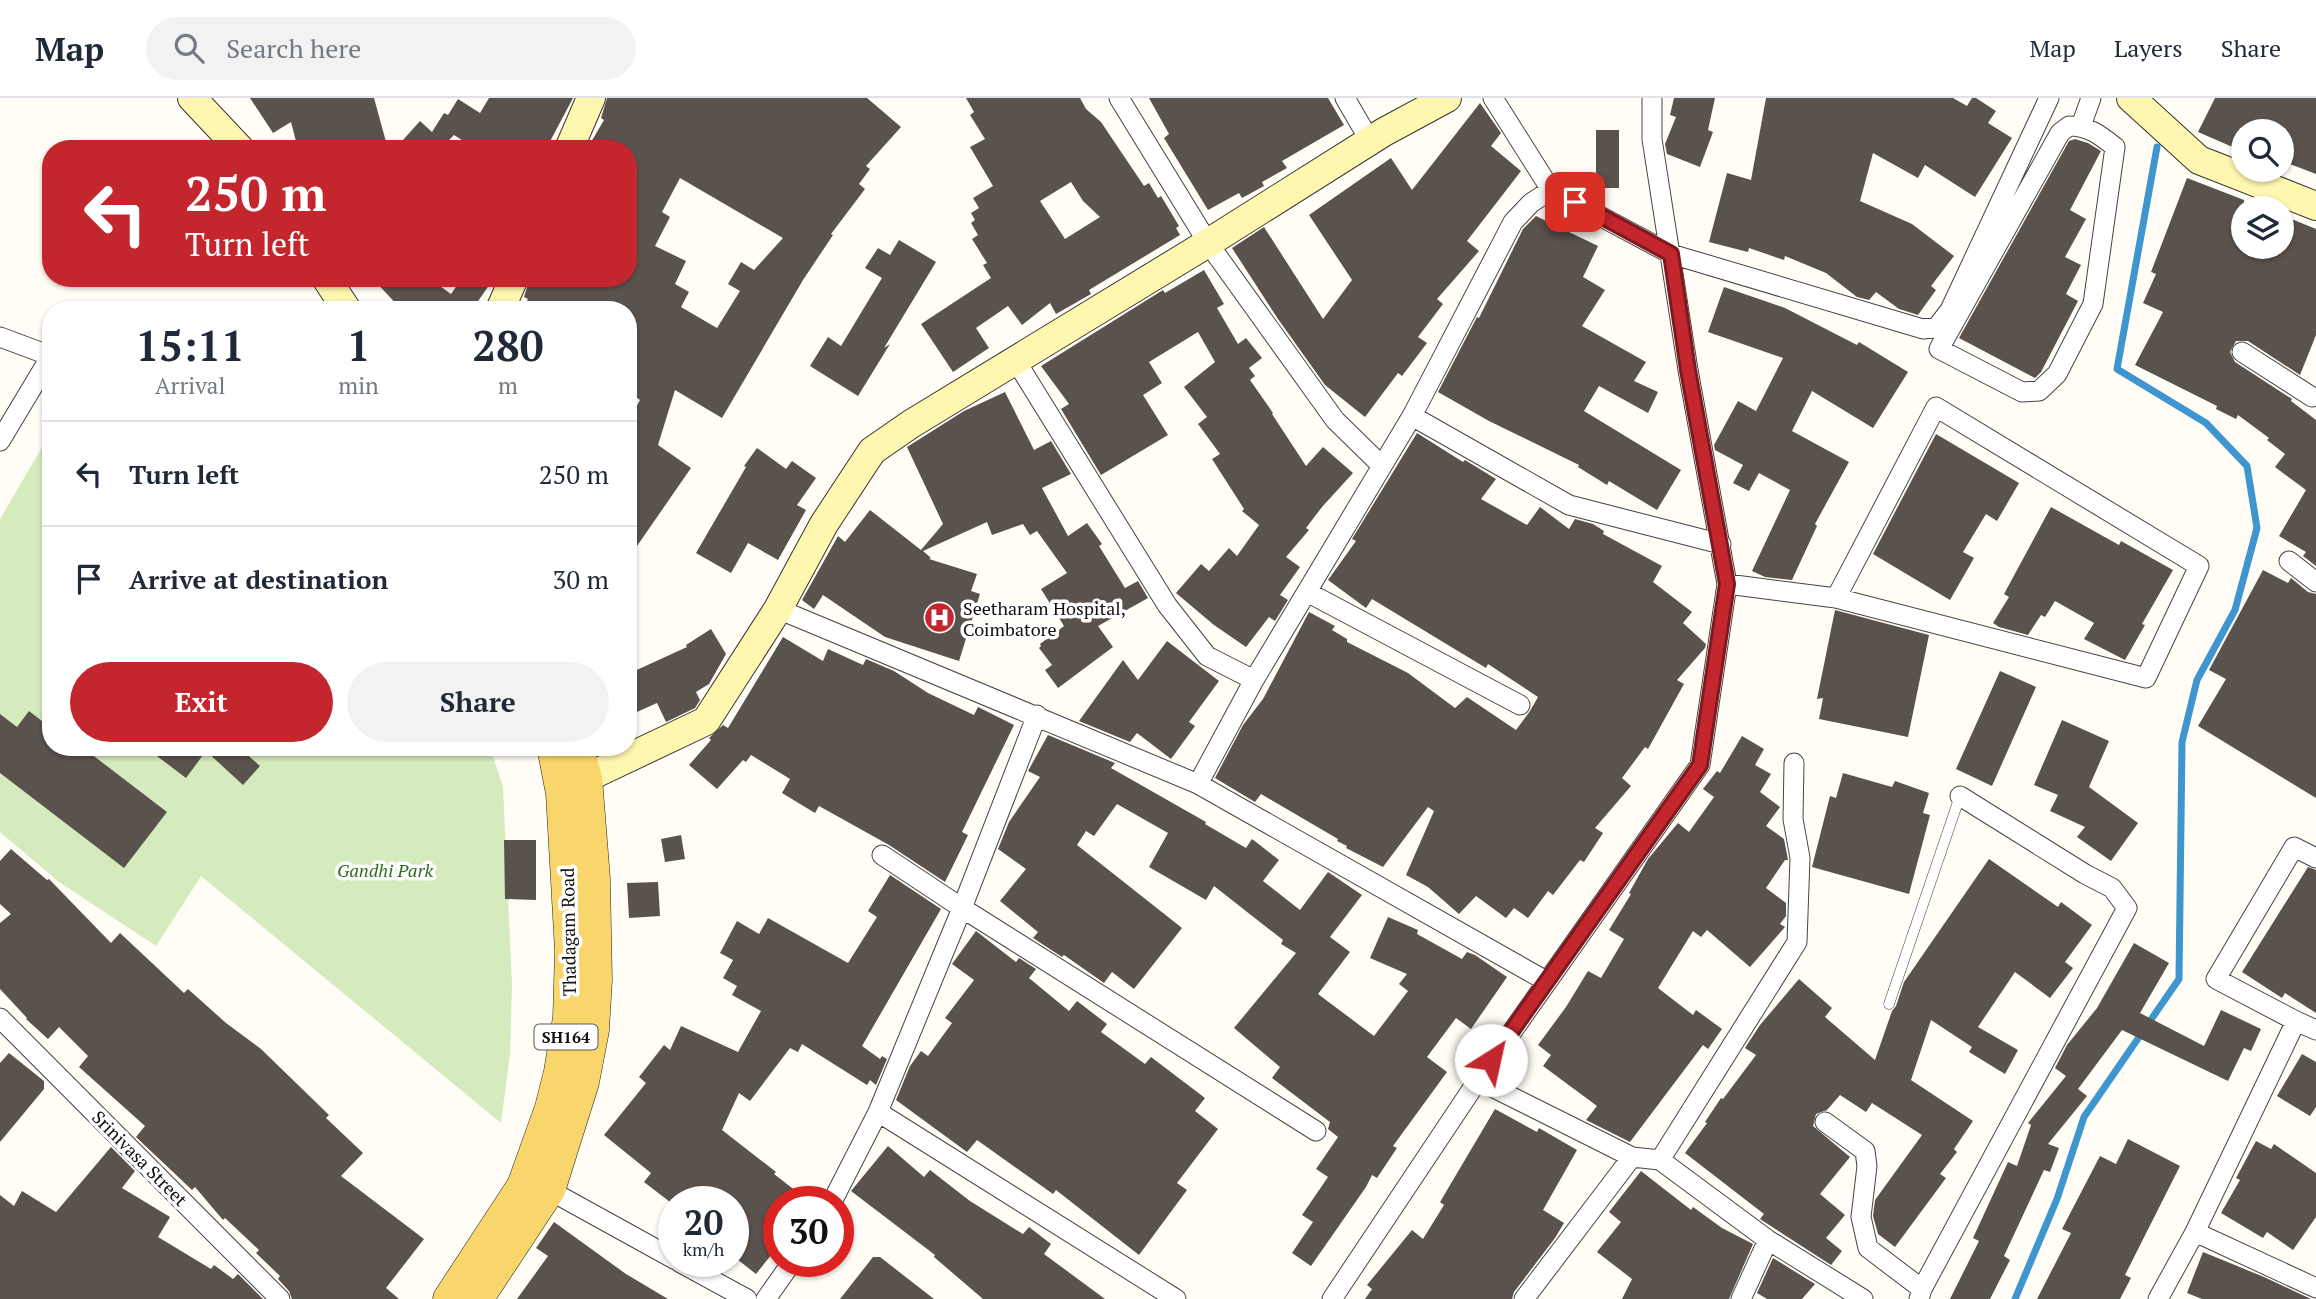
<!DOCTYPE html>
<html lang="en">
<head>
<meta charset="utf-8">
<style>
  body { margin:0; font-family:"PT Serif",serif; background:#f2f2f3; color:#1f2937; height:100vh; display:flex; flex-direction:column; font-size:26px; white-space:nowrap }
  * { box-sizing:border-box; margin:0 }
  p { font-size:23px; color:#747a83 }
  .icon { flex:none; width:38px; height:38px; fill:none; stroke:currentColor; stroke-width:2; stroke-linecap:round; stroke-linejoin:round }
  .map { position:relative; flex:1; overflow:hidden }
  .drawer { position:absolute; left:42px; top:203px; width:595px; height:455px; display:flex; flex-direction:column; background:#fff; border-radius:28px; box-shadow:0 2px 5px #0004 }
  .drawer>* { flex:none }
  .hud { position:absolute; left:42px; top:42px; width:595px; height:147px; border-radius:28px; box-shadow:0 2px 5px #0004; background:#c4262e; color:#fff; overflow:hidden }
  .tools { position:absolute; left:2231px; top:21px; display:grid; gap:14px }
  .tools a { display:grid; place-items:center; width:63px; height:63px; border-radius:50%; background:#fff; box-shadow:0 2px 5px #0004; font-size:35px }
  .speed { position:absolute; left:658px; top:1088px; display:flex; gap:14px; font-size:35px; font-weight:700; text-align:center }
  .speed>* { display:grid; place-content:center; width:91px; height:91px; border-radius:50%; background:#fff; box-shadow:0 2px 5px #0004; line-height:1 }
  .speed small { font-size:18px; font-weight:400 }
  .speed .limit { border:10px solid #d22; background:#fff; color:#111 }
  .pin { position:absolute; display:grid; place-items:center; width:60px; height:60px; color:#fff; margin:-30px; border-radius:14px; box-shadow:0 4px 10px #0006 }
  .me { position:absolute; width:77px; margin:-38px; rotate:35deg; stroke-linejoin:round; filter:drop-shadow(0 0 5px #0008) }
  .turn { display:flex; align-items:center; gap:24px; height:147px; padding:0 28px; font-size:32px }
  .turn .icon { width:91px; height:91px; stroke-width:2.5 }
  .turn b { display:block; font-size:49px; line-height:60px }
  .eta { display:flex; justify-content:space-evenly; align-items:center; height:119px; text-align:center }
  .eta b { font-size:42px; font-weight:700; line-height:49px }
  .action { display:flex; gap:14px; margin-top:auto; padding:14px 28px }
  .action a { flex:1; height:80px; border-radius:42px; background:#c4262e; color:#fff; font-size:28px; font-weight:700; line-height:80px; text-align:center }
  .action a+a { background:#f2f2f3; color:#1f2937 }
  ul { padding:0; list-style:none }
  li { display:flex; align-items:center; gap:21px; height:105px; padding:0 28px; border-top:2px solid #e0e1e3 }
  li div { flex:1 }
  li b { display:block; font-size:26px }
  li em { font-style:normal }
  header { display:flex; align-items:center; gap:42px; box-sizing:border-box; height:98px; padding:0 35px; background:#fff; border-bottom:2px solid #e0e1e3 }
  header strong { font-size:33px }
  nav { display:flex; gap:38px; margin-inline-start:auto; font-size:24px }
  .search { width:490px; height:63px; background:#f2f2f3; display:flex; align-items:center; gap:18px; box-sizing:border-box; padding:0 24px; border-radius:38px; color:#747a83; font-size:26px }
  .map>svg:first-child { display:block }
  .green { fill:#d5ebbd }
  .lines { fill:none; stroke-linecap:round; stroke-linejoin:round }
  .stream { stroke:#3f96cf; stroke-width:7 }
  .building { fill:#5a524d; fill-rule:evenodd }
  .lane-casing { stroke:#444; stroke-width:11 }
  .street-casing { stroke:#444; stroke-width:21 }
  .secondary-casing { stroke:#333; stroke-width:30 }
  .primary-casing { stroke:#222; stroke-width:33 }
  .lane { stroke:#fff; stroke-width:10 }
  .street { stroke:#fff; stroke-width:19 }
  .secondary { stroke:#fff6b0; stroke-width:28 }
  .primary { stroke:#f9d66b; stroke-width:32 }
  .route-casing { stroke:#7f191e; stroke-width:18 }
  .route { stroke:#c4262e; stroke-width:12 }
  .labels { text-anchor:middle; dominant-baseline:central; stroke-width:7; stroke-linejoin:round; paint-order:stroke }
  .shield { fill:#fff; stroke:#585858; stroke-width:2 }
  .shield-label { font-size:16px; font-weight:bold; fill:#111 }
  .poi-label { font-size:18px; fill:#111; stroke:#fff; text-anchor:start }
  .park-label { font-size:18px; font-style:italic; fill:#2f6b1f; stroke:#fff }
  .street-label { font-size:18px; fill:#111; stroke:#fff }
</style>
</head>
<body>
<header>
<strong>Map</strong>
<div class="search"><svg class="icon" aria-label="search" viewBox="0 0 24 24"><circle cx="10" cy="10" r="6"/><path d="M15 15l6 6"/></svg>Search here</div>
<nav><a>Map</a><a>Layers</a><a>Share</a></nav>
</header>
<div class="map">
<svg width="2316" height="1201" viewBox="0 0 2316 1201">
  <rect width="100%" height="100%" fill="#fffdf5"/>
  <path class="green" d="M51 334V649H490L503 689 512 887 510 956 501 1025 201 778 156 848 59 784 0 734V421Z"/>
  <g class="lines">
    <path class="stream" d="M2015 1201 2057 1101 2084 1019 2179 881 2182 644 2197 582 2235 512 2257 430 2247 368 2206 325 2117 271 2157 49"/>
  </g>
  <path class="building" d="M250 0H374L388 51H298L291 24 273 35Z
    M489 0H573L546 51H476L454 37 445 46 450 51H395L420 23 432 34 444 15 448 17 458 1 480 15Z
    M607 0H867L901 29 866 68 870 71 859 86 865 91 831 136 833 137 803 182 722 320 675 292 658 347 691 370 628 461V324L640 302 628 293V212H522L528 201 524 199 530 180H628V51H587L604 22 601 20ZM680 80 783 140 754 172 741 164 728 186 740 193 717 230 681 209 689 194 675 186 686 163 655 148 670 119 662 114Z
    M966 0H1080L1086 11 1101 24 1144 88 1149 85 1158 100 1161 98 1179 128 1176 130 1180 137 1089 192 1091 196 1056 216 1050 205 1022 227 1008 208 976 230 989 250 953 274 921 226 991 180 983 167 987 165 972 141 978 137 971 125 975 122 971 115 979 110 973 100 993 88 970 49 985 41 970 17 974 14ZM1071 84 1083 103 1100 119 1065 141 1040 103Z
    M1149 0H1328L1344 27 1282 63 1287 70 1262 84 1264 88 1242 100 1239 95 1208 112 1164 40 1169 36Z
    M1674 0H1715L1708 32 1713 34 1700 69 1667 56 1665 46 1676 19 1670 17Z
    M1766 0H1953L1967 8 1972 0H1976L1996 13 1988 25 2012 40 1975 99 1925 67 1918 80 1873 55 1860 103 1912 126 1954 158 1931 188 1936 192 1918 217 1899 211 1876 194 1869 202 1857 199 1826 175 1785 158 1784 162 1749 150 1748 154 1709 144 1727 75 1751 82Z
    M2215 0H2316V76L2282 63V33H2244V54L2198 34Z
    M1480 5 1501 35 1491 48 1521 73 1467 143 1479 153 1437 201 1443 206 1418 239 1427 245 1402 278 1398 275 1365 319 1325 287 1278 221 1232 150 1264 129 1323 221 1352 182 1309 117 1391 60 1412 92Z
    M1596 32H1619V90H1596Z
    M2075 41 2088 45 2101 53 2070 112 2086 121 2065 159 2081 167 2066 196 2078 203 2041 274 2035 280 1959 240 2069 43Z
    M2187 80 2244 102V149H2282V117L2316 131V237L2300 277 2248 243H2236L2230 254 2235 264 2292 301 2291 303 2316 322V468L2303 458 2306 454 2279 438 2306 392 2275 369 2285 356 2267 342 2269 340 2238 317 2236 321 2216 311 2217 308 2135 267 2163 214 2143 205 2156 176 2151 174Z
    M1536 118 1598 148 1583 179 1605 192 1582 228 1646 264 1634 283 1658 294 1648 315 1599 288 1584 313 1681 372 1657 412 1609 383 1607 387 1578 369 1579 367 1489 323 1438 294 1477 219 1479 220 1523 131Z
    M899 142 936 164 884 250 890 246 858 298 810 268 828 239 841 248 882 180 865 170 878 150 890 157Z
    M1204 172 1224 206 1217 210 1238 246 1246 240 1262 260 1249 270 1255 278 1250 282 1273 315 1272 316 1306 368 1323 349 1353 375 1322 409 1306 430 1309 432 1286 459 1300 469 1280 497 1288 502 1275 523 1269 519 1246 549 1214 527 1176 495 1201 466 1209 473 1229 450 1237 458 1259 427 1242 413 1244 411 1212 361 1220 356 1198 326 1207 319 1184 289 1215 264 1198 234 1149 264 1162 285 1143 297 1168 337 1101 377 1061 311 1069 306 1041 268 1163 192 1165 195Z
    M372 180H429L451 196 462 180H494L472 212H402Z
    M1724 189 1785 210 1857 247 1859 244 1908 274 1873 330 1812 293 1792 333 1849 364 1815 426 1817 428 1792 482 1765 479 1752 473 1790 392 1759 375 1749 393 1733 385 1743 367 1715 352 1714 347 1738 303 1756 313 1783 260 1708 234Z
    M1005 294 1034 352 1051 343 1071 376 1042 390 1068 438 1087 425 1102 446 1099 448 1125 490 1138 483 1148 500 1098 528 1113 549 1058 590 1045 572 1052 567 1039 550 1041 548 1040 546 1064 528 1041 491 1067 475 1037 433 1030 437 1023 426 992 437 987 424 923 453 931 460 929 461 977 476 971 493 980 496 959 563 885 539 823 497 814 511 802 502 838 438 845 444 870 412 921 452 943 426 907 349 964 313Z
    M1417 335 1463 364 1465 362 1496 381 1481 401 1527 427 1540 409 1569 431 1575 421 1593 426 1604 433 1603 436 1662 468 1653 484 1692 514 1683 525 1706 546 1705 550 1677 582 1684 586 1648 651 1645 649 1622 680 1631 688 1595 730 1603 735 1584 764 1580 762 1553 797 1548 793 1528 820 1514 810 1506 820 1476 798 1459 816 1428 789 1406 777 1434 713 1428 709 1383 769 1346 750 1347 748 1337 743 1338 741 1261 696 1255 704 1215 680 1243 627 1263 601 1309 514 1335 528 1332 532 1347 541V544L1408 575 1455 610 1467 599 1516 632 1530 613 1538 599 1488 566 1486 570 1372 501 1366 510 1328 482 1356 443 1352 441Z
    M1936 336 2019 385 1997 423 1986 416 1963 454 1974 460 1950 502 1873 456Z
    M757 350 786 371 792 363 816 380 797 407 806 412 778 462 748 445 731 475 696 455 746 369 744 368Z
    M2051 409 2119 447 2121 443 2173 472 2142 526 2145 527 2125 562 2084 541 2094 525 2055 503 2045 519 2041 517 2028 537 1999 529 1993 525 2009 499 2004 496Z
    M2263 472 2288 485 2291 480 2308 494 2316 496V700L2198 628 2226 581 2209 572Z
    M1835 512 1929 537 1908 639 1819 621 1823 600 1817 601Z
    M711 531 726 556 709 586 696 594 700 602 695 610 666 624 657 605 628 618V576L687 549 686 547Z
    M783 539 823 563 828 551 863 567 866 561 894 573 928 595 974 617 978 609 1014 627 962 734 968 737 945 784 889 747 819 708 815 715 782 695 790 681 751 657 746 664 743 662 717 691 689 667 711 642 709 640 723 627 728 630Z
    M1167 543 1219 583 1189 624 1195 628 1171 661 1137 635 1130 644 1079 623 1123 562 1138 582Z
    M2000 573 2036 589 1992 688 1956 671Z
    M29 613 51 630V649H82L167 714 124 770 0 675V616L17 629Z
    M2062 622 2109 643 2089 689 2138 725 2111 763 2077 739 2085 729 2050 713 2058 697 2034 687Z
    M1048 637 1115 665 1111 670 1206 724 1205 726 1246 750 1252 741 1279 762 1263 783 1300 812 1328 774 1362 797 1330 839 1350 854 1318 896 1374 938 1408 893 1399 886 1407 876 1370 860 1388 819 1418 832 1417 836 1462 861 1467 854 1475 857 1507 879 1471 931 1456 920 1427 959 1447 974 1393 1048 1397 1050 1377 1080 1372 1077 1366 1089 1311 1168 1292 1155 1313 1124 1302 1117 1328 1079 1316 1071 1338 1039 1328 1031 1330 1024 1272 980 1280 969 1234 930 1296 855 1281 846 1283 842 1214 788 1206 802 1149 769 1168 735 1117 706 1094 738 1086 733 1077 747 1182 830 1134 891 1112 874 1104 885 1064 857 1062 859 1033 840 1038 834 1000 803 1026 771 998 751 1009 724 1040 679 1028 673Z
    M1742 638 1764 651 1755 667 1771 676 1760 694 1780 709 1766 728 1784 741 1788 762H1785L1766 790 1786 805V818L1780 826 1785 829 1750 869 1707 832 1701 839 1693 833 1658 890 1693 917 1696 912 1722 931 1708 951 1703 947 1630 1044 1586 1022 1597 1008 1543 968 1551 957 1538 947 1566 909 1588 873 1601 880 1624 841 1609 832 1631 796 1629 795 1648 761 1678 725 1689 734 1714 699 1703 691 1717 673 1720 675Z
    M145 649H239L260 668 243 687 206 653 186 680Z
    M1843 675 1892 689 1895 683 1929 695 1923 715 1930 717 1909 796 1812 769 1830 698 1836 700Z
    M681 737 685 761 665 764 661 741Z
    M504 742H536V802L505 801Z
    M11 751 47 782 49 781 111 845 120 835 184 895 188 891 226 925 261 951 329 1017 326 1020 363 1055 341 1078 424 1141 386 1190 399 1201H292L289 1193 278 1181 280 1178 256 1155 259 1152 225 1120 223 1122 195 1089 192 1092 136 1039 145 1028 79 969 88 958 59 929 48 941 26 921 27 920 0 891V825L11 816 0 806V763Z
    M1989 761 2058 809 2061 804 2092 827 2065 864 2073 870 2050 900 2015 874 1978 929 2018 952 2005 976 1969 954 1972 949 1931 922 1911 982 1973 1023 1954 1051 1957 1054 1940 1076 1946 1080 1895 1149 1878 1136 1873 1118 1875 1102 1922 1037 1872 1005 1866 1014 1840 997 1827 1012 1816 1016 1813 1028 1850 1059 1820 1096 1845 1117 1826 1140 1842 1153 1831 1167 1760 1121 1764 1116 1685 1055 1707 1025 1705 1024 1721 1000 1723 1001 1756 957 1745 950 1760 927 1799 881 1832 910 1825 919 1875 962 1892 913 1896 908 1904 884Z
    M2308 769 2316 772V915L2285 895 2282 900 2242 874Z
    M890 777 941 811 862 948 880 961 882 958 887 961 876 987 870 982 867 987 802 946 798 954 790 950 750 1003 739 995 722 1032 776 1074 774 1076 810 1104H779V1147L756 1176 733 1158V1104H670L644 1084 651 1075 604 1037 646 985 639 979 664 947 670 952 681 928 738 954 761 913 732 897 737 888 723 880 733 862 720 855 737 823 759 836 768 820 848 865 877 819 868 813Z
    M658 784 660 818 629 820 627 785Z
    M976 833 1016 864 1019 860 1036 871 1029 880 1069 913 1077 903 1107 926 1101 934 1145 966 1151 959 1205 1000 1195 1013 1218 1031 1177 1085 1187 1092 1139 1157 1056 1092 1053 1096 977 1042 967 1054 896 1002 910 968 921 953 928 958 952 925 945 920 974 882 952 866Z
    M2134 845 2169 865 2140 915 2204 948 2221 912 2261 931 2251 953 2244 950 2228 983 2122 932 2078 991 2087 998 2048 1046 2059 1050 2050 1074 2044 1072 2004 1158 2010 1162 1990 1201H1950L1979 1143 1973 1140 2008 1064 2017 1068 2031 1027 2028 1025 2066 978 2055 970 2067 947 2097 910Z
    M9 955 44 983V991L0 1044V965Z
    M2302 956 2316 964V1009L2310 1018 2277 998Z
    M1495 1011 1537 1034 1539 1030 1577 1052 1543 1112 1564 1125 1555 1140 1514 1194 1512 1201H1365L1372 1191 1367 1187 1412 1132 1423 1141 1444 1107 1440 1104Z
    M2128 1041 2180 1068 2125 1177 2131 1180 2120 1201H2037L2071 1135 2062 1131 2100 1058 2116 1066Z
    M2256 1043 2271 1051 2274 1046 2316 1075V1119L2293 1152 2267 1134 2263 1140 2221 1115 2240 1082 2236 1080Z
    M888 1048 924 1079 930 1072 970 1103 1023 1136 1029 1129 1051 1146 1044 1156 1105 1201H983L934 1159 935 1157 851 1093Z
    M111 1049 135 1073 122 1090 170 1119 158 1139 211 1171 214 1167 233 1181 238 1176 263 1201H0V1097L14 1108 22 1093 56 1114Z
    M1641 1073 1691 1112 1693 1109 1722 1130 1753 1146 1729 1201H1622L1632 1181 1597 1154 1621 1124 1609 1114Z
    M554 1124 626 1176 668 1201H517L548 1158 536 1150Z
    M2203 1154 2264 1179 2311 1201H2202L2187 1195Z
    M873 1159H880L934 1201H840Z
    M1773 1160 1815 1186 1802 1201H1767L1757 1195Z"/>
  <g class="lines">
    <defs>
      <path id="lane" d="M1889 906 1960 698"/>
      <path id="street" d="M1119 0 1208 145 1335 322 1382 368
        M1345 0 1370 43
        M1493 0 1551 92
        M2069 28C2089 28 2100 37 2115 49L2093 206 2057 276 2039 293 2022 294 1939 251 2060 35Z
        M2081 28 2091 0
        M0 239 51 258
        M2242 254 2312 299
        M1016 263 1167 507 1207 558 1254 582
        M1412 318 1569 407 1721 446
        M0 343 51 258
        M2289 463 2316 484
        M1727 486 1836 500 1936 309 2199 468 2146 580 1836 500
        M1307 494 1520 607
        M778 511 1198 686 1546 883
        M1198 686 1254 582 1412 318 1513 124 1531 105 1551 92 1671 156 1923 231 1937 229 1950 212 2049 0
        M882 757 962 810 1316 1033
        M0 920 280 1201
        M2296 923 2216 881 2294 749 2316 760
        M878 1014 1176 1201
        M1825 1024 1865 1053 1867 1068 1861 1119 1868 1150 1922 1191
        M1632 1059 1660 1062 1768 1142 1863 1201
        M1660 1062 1797 844 1800 760 1793 721 1794 665
        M549 1092 674 1161
        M832 1104 878 1014 962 810 1037 617
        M2195 1134 2316 1190
        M679 1164 747 1201
        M766 1201 792 1164
        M1332 1201 1478 982
        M1524 1201 1632 1059 1478 982 1700 667 1727 486 1688 272 1652 41V0
        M1741 1201 1768 1142
        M1919 1201 1922 1191 2127 810 2112 790 2085 776 1960 698
        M2158 1201 2195 1134 2296 923 2316 932"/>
      <path id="secondary" d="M192 0 240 51
        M2131 0 2199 62 2316 108
        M569 51 591 0
        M326 180 347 212
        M500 212 514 180
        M586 680 706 623 778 511 824 426 872 353 911 326 1208 145 1384 34 1447 0"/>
      <path id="primary" d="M449 1201 523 1088 551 1010 560 974 569 920 571 853 562 695 553 649
        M477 1201 549 1092 583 984 593 932 596 882 594 781 586 680 577 649"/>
    </defs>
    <use href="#lane" class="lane-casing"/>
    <use href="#street" class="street-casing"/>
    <use href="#secondary" class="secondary-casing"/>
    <use href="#primary" class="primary-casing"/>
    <use href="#lane" class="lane"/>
    <use href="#street" class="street"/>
    <use href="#secondary" class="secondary"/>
    <use href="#primary" class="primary"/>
  </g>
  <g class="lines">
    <defs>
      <path id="route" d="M1491 962 1700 667 1727 486 1688 272 1671 156 1575 104"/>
    </defs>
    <use href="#route" class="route-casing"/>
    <use href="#route" class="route"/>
  </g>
  <defs>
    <symbol id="hospital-disc" viewBox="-11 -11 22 22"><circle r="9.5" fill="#c4262e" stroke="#fff"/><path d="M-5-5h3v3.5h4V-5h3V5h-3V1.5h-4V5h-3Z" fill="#fff"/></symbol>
  </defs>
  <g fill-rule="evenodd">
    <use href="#hospital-disc" x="922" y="502" width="35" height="35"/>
  </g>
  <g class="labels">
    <rect class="shield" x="534.5" y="926.5" width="63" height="25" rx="5"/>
    <g class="shield-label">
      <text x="566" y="939">SH164</text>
    </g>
    <g class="poi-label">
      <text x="963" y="510">Seetharam Hospital,<tspan x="963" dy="21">Coimbatore</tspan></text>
    </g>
    <g class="park-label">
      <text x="385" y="772">Gandhi Park</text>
    </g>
    <g class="street-label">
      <text transform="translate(568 834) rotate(-91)">Thadagam Road</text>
      <text transform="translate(140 1060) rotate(45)">Srinivasa Street</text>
    </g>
  </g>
</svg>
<div class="tools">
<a><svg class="icon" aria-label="search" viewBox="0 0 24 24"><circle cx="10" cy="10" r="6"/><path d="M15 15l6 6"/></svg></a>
<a><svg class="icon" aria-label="layers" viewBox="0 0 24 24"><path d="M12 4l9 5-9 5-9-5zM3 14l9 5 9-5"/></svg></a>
</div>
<div class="speed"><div>20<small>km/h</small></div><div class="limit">30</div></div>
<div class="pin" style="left:1575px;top:104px;background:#d93025"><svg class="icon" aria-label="arrive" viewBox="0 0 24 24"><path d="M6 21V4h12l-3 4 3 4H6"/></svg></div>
<svg class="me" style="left:1491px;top:962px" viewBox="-20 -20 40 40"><circle r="19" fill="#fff"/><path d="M0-13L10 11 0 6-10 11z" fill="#c4262e"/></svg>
<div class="hud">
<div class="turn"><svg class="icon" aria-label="left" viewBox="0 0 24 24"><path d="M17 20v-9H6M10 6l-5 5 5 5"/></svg><div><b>250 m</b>Turn left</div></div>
</div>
<section class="drawer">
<div class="eta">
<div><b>15:11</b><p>Arrival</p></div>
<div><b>1</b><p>min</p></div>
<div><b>280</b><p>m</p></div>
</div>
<ul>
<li><svg class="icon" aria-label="left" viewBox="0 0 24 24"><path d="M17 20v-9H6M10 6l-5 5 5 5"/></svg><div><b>Turn left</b></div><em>250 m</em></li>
<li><svg class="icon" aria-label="arrive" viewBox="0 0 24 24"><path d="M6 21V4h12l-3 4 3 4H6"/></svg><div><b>Arrive at destination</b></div><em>30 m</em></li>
</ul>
<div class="action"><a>Exit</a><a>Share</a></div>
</section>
</div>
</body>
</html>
